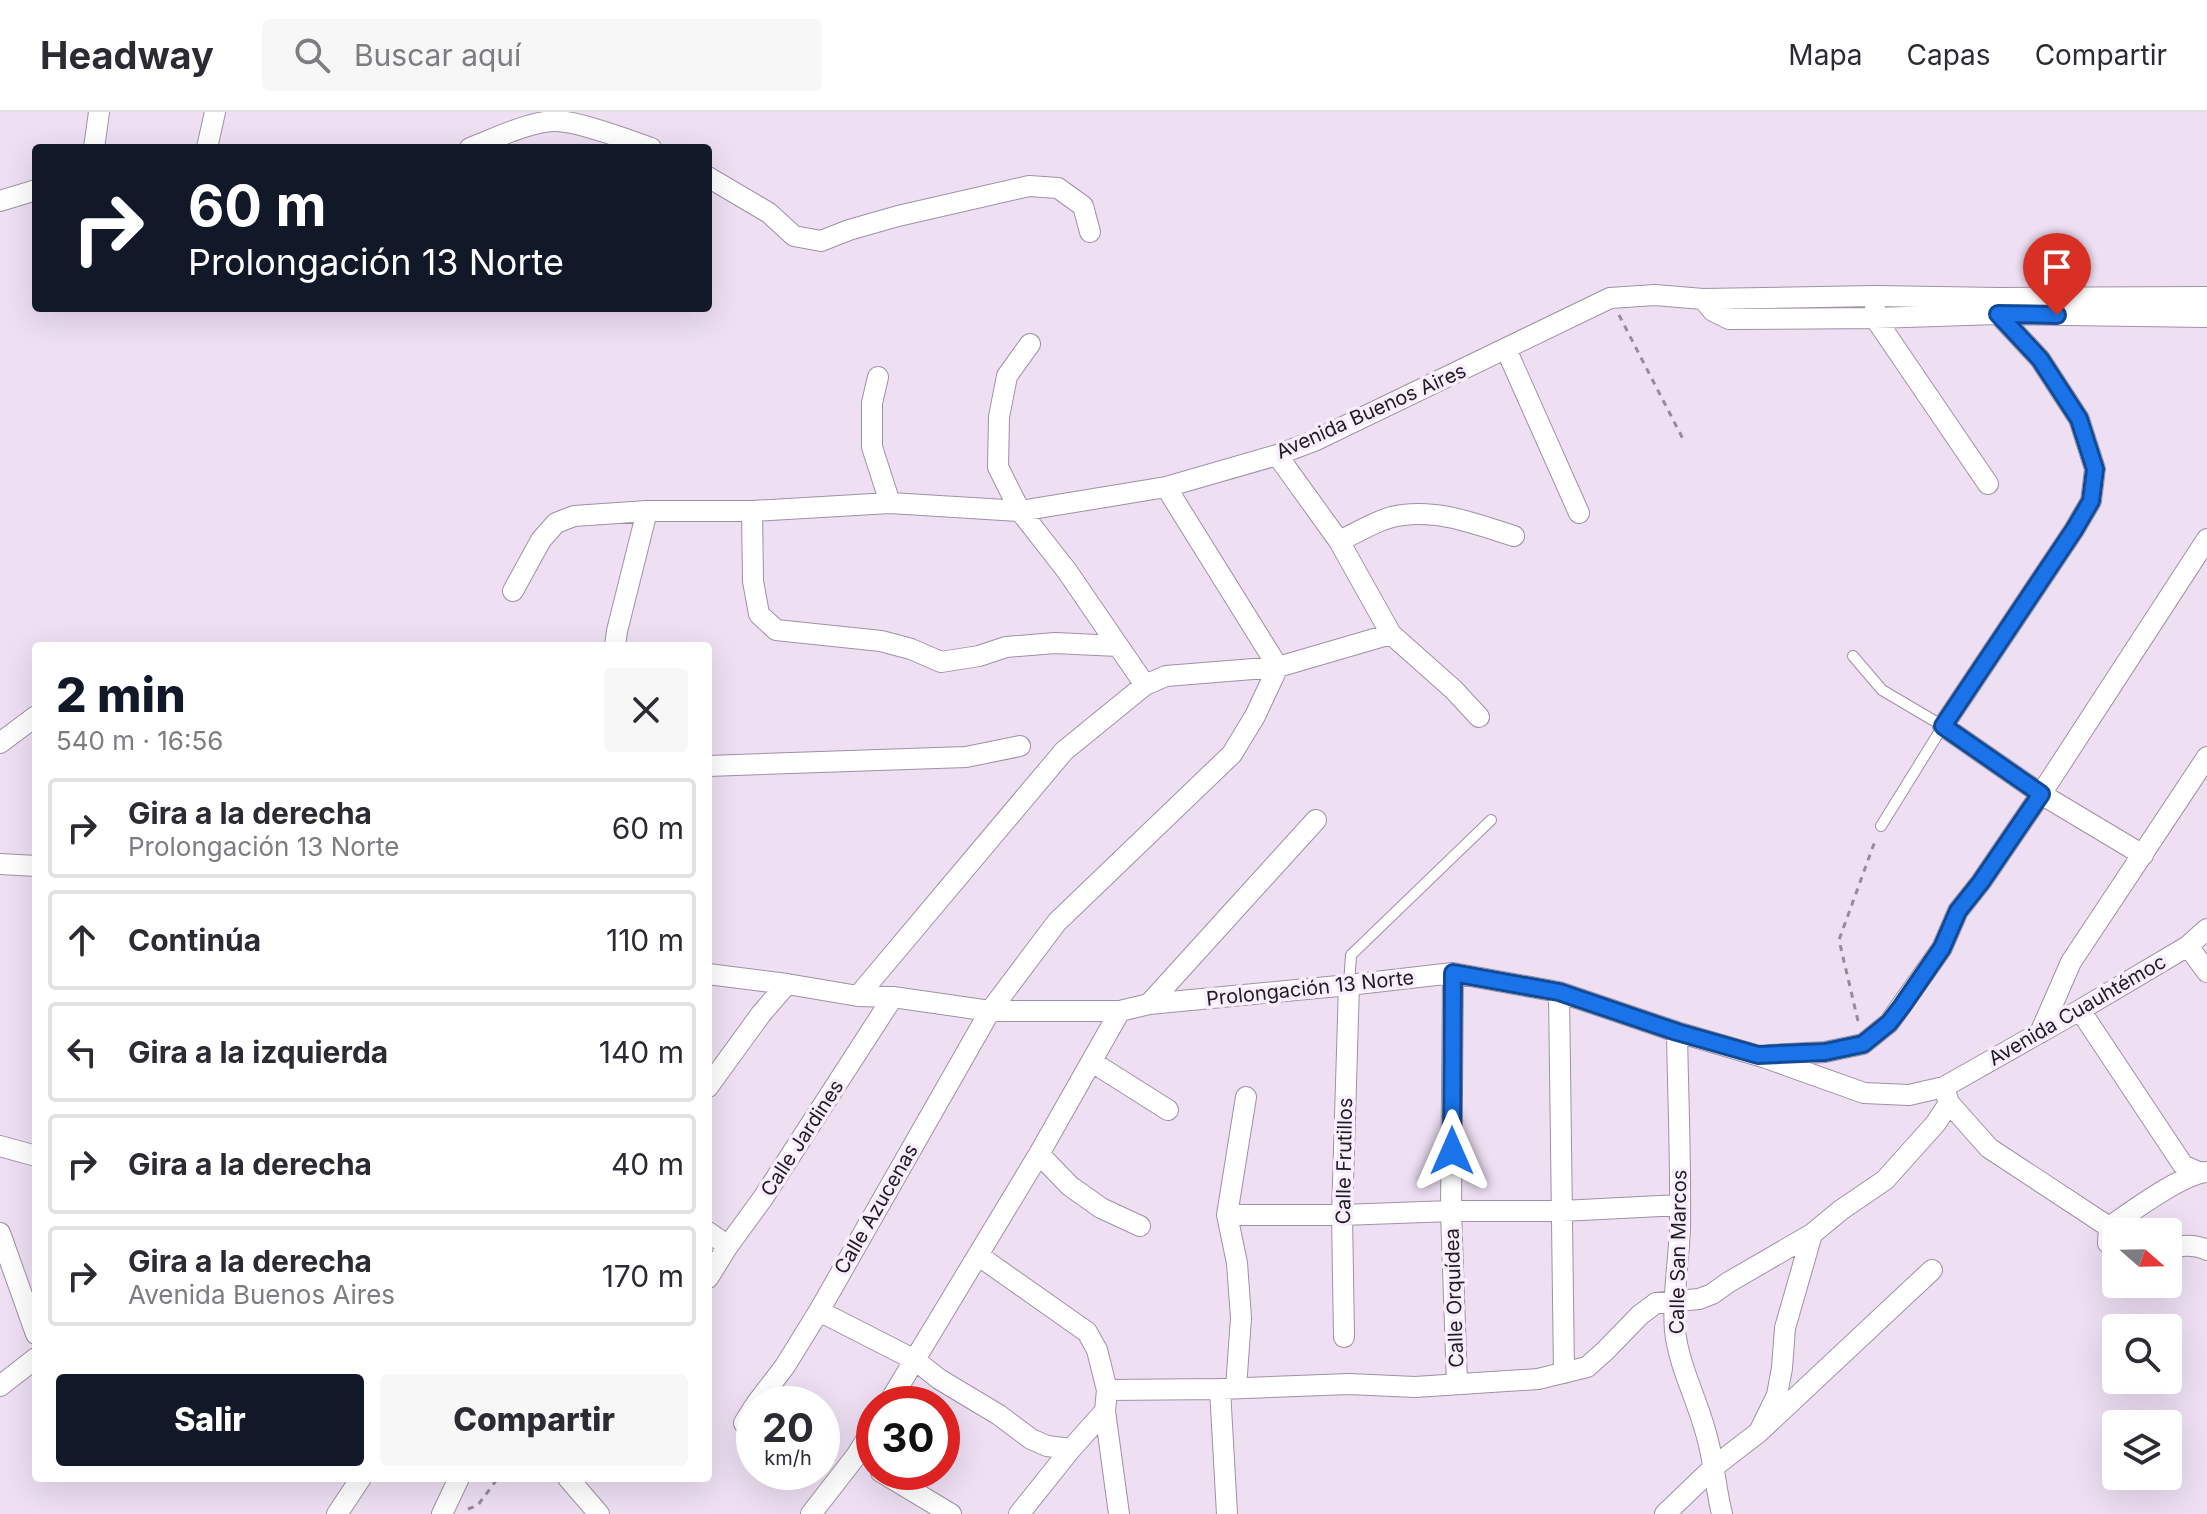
<!DOCTYPE html>
<html lang="es">
<head>
<meta charset="utf-8">
<style>
  body { margin:0; font-family:Inter,sans-serif; background:#f7f7f7; color:#2b2b33; height:100vh; display:flex; flex-direction:column; font-size:30px; white-space:nowrap }
  * { box-sizing:border-box; margin:0 }
  p { font-size:26px; color:#7c7c81 }
  .icon { flex:none; width:44px; height:44px; fill:none; stroke:currentColor; stroke-width:2; stroke-linecap:round; stroke-linejoin:round }
  .map { position:relative; flex:1; overflow:hidden }
  .sheet { position:absolute; left:32px; top:530px; width:680px; height:840px; display:flex; flex-direction:column; background:#fff; border-radius:8px; box-shadow:0 8px 32px #0002 }
  .sheet>* { flex:none }
  .hud { position:absolute; left:32px; top:32px; width:680px; height:168px; border-radius:8px; box-shadow:0 8px 32px #0002; background:#111827; color:#fff; overflow:hidden }
  .needle { width:52px; rotate:110deg }
  .buttons { position:absolute; left:2102px; top:1106px; display:grid; gap:16px }
  .buttons a { display:grid; place-items:center; width:80px; height:80px; border-radius:8px; background:#fff; box-shadow:0 8px 32px #0002; font-size:40px }
  .speed { position:absolute; left:736px; top:1274px; display:flex; gap:16px; font-size:40px; font-weight:700; text-align:center }
  .speed>* { display:grid; place-content:center; width:104px; height:104px; border-radius:50%; background:#fff; box-shadow:0 8px 32px #0002; line-height:1 }
  .speed small { font-size:20px; font-weight:400 }
  .speed .limit { border:12px solid #d22; background:#fff; color:#111 }
  .pin { position:absolute; display:grid; place-items:center; width:68px; height:68px; color:#fff; margin:-82px -34px; border-radius:50% 50% 50% 0; rotate:-45deg; box-shadow:0 0 8px #0007 }
  .pin .icon { rotate:45deg }
  .me { position:absolute; width:88px; margin:-44px; rotate:0deg; stroke-linejoin:round; filter:drop-shadow(0 0 6px #0008) }
  .turn { display:flex; align-items:center; gap:28px; height:168px; padding:0 24px; font-size:36px }
  .turn .icon { width:104px; height:104px; stroke-width:2.5 }
  .turn b { display:block; font-size:56px; line-height:68px }
  .round { display:grid; place-items:center; flex:none; width:84px; height:84px; border-radius:8px; background:#f7f7f7 }
  .overview { display:flex; align-items:center; justify-content:space-between; height:136px; padding:0 24px }
  h1 { font-size:48px; font-weight:800; line-height:60px; color:#111827 }
  .primary-button { display:flex; gap:16px; margin-top:auto; padding:16px 24px }
  .primary-button a { flex:1; height:92px; border-radius:8px; background:#111827; color:#fff; font-size:32px; font-weight:800; line-height:92px; text-align:center }
  .primary-button a+a { background:#f7f7f7; color:#2b2b33 }
  ul { padding:0; list-style:none }
  li { display:flex; align-items:center; gap:24px; height:100px; margin:0 16px 12px; padding:0 8px; border:4px solid #e1e1e2; border-radius:8px }
  li div { flex:1 }
  li b { display:block; font-size:30px }
  li em { font-style:normal }
  header { display:flex; align-items:center; gap:48px; box-sizing:border-box; height:112px; padding:0 40px; background:#fff; border-bottom:2px solid #e1e1e2 }
  header strong { font-size:38px }
  nav { display:flex; gap:44px; margin-inline-start:auto; font-size:28px }
  .search { width:560px; height:72px; background:#f7f7f7; display:flex; align-items:center; gap:20px; box-sizing:border-box; padding:0 28px; border-radius:8px; color:#7c7c81; font-size:30px }
  .map>svg:first-child { display:block }
  .lines { fill:none; stroke-linecap:round; stroke-linejoin:round }
  .lane-casing { stroke:#9f91a4; stroke-width:12 }
  .street-casing { stroke:#9f91a4; stroke-width:22 }
  .path { stroke:#958b99; stroke-width:3; stroke-dasharray:6 6; stroke-linecap:butt }
  .lane { stroke:#fff; stroke-width:10 }
  .street { stroke:#fff; stroke-width:20 }
  .route-casing { stroke:#114b97; stroke-width:20 }
  .route { stroke:#1a73e8; stroke-width:14 }
  .labels { text-anchor:middle; dominant-baseline:central; stroke-width:7; stroke-linejoin:round; paint-order:stroke }
  .street-label { font-size:20px; fill:#221d24; stroke:#f9eefe }
</style>
</head>
<body>
<header>
<strong>Headway</strong>
<div class="search"><svg class="icon" aria-label="search" viewBox="0 0 24 24"><circle cx="10" cy="10" r="6"/><path d="M15 15l6 6"/></svg>Buscar aquí</div>
<nav><a>Mapa</a><a>Capas</a><a>Compartir</a></nav>
</header>
<div class="map">
<svg width="2207" height="1402" viewBox="0 0 2207 1402">
  <rect width="100%" height="100%" fill="#eedff3"/>
  <g class="lines">
    <defs>
      <path id="lane" d="M1853 544 1882 578 1943 614 1881 714
        M1349 873 1351 843 1491 708"/>
      <path id="street" d="M94 36 99 0
        M207 36 215 0
        M470 36C494 27 528 10 554 9 575 8 629 28 651 36
        M708 65 769 101 794 124 821 129 849 118 898 104 1029 74 1058 76 1083 94 1090 120
        M0 89 36 78
        M1703 187 1713 199 1729 207 1875 206 1998 202 2207 205
        M1875 196V206L1988 372
        M1998 202 2040 247 2079 307 2095 357 2091 389 2074 418 1943 614 2041 682 2143 743
        M1030 232 1007 264 999 305 998 355 1020 399 1067 459 1145 573
        M1506 237 1579 401
        M878 265 872 291V335L890 391
        M1277 343 1339 429 1391 522 1454 578 1479 605
        M752 399 753 469 759 502 776 518 881 529 911 537 941 550 979 544 1006 535 1055 531 1118 534
        M1339 429C1359 420 1381 405 1403 403 1442 398 1478 413 1514 424
        M513 479 541 428 556 411 574 404 647 399H752L890 391 1020 399 1166 375 1277 343 1314 329 1610 186 1655 183 1703 187 1875 184 1999 186 2207 185
        M615 534 617 519 647 399
        M0 631 36 604
        M708 654 966 645 1020 634
        M0 752 36 754
        M2188 834 2207 860
        M1453 861 1451 1099 1457 1272
        M708 862 787 872 858 884 893 885 990 899H1120L1149 892 1349 873 1453 861 1559 880 1677 920 1766 946 1864 981 1909 983 1944 975 2080 898 2188 834 2207 817
        M1559 880 1564 1261
        M858 884 1064 639 1145 573 1166 564 1278 555 1391 522
        M1149 892 1316 708
        M2080 898 2183 1053 2198 1060
        M1677 920C1678 985 1681 1050 1680 1115 1679 1150 1672 1185 1675 1219 1679 1254 1696 1285 1705 1318 1714 1346 1715 1374 1722 1402
        M2040 921 2071 850 2207 645
        M1770 943 1825 940 1863 932 1889 911 1942 836 1958 799 1981 770 2041 682 2207 427
        M1092 950 1168 998
        M708 975 761 902 787 872
        M1946 982 1949 991 1989 1036 2109 1115
        M0 1034 36 1044
        M1039 1042 1070 1074 1101 1096 1140 1114
        M1227 1103H1342L1451 1099H1562L1680 1093
        M708 1120 728 1134
        M0 1121 36 1222
        M2116 1135 2108 1131 2109 1115C2131 1100 2182 1062 2207 1060
        M2168 1136C2181 1133 2195 1132 2207 1138
        M979 1144 1087 1220 1097 1238 1107 1278 1105 1299 1119 1402
        M708 1166 728 1134 763 1086 893 885
        M819 1199 915 1248 939 1267 999 1303 1031 1327 1047 1334 1071 1337
        M1344 1225 1342 1103 1349 873
        M0 1274 36 1246
        M1236 1276 1241 1206 1237 1151 1227 1103 1246 985
        M1220 1277 1227 1402
        M1107 1278 1220 1277 1349 1272 1415 1275 1538 1267 1587 1255 1605 1239 1640 1203 1656 1191 1699 1187 1712 1182 1729 1170 1812 1122
        M756 1292 785 1254 819 1199 990 899 1057 810 1232 642 1255 604 1278 555 1166 375
        M888 1292 1039 1042 1120 899
        M744 1311 754 1295
        M1759 1320 1777 1283 1782 1256 1785 1216 1812 1122 1841 1098 1885 1068 1936 1011 1949 991
        M881 1360 951 1402
        M568 1366 599 1402
        M337 1402 361 1366
        M442 1402 459 1366
        M811 1402 856 1344 874 1315
        M1019 1402 1071 1337 1105 1299
        M1665 1402 1715 1354 1759 1320 1932 1158"/>
    </defs>
    <use href="#lane" class="lane-casing"/>
    <use href="#street" class="street-casing"/>
    <path class="path" d="M1619 203 1683 327
      M1858 909 1839 828 1875 729
      M468 1397 478 1393 498 1366"/>
    <use href="#lane" class="lane"/>
    <use href="#street" class="street"/>
  </g>
  <g class="lines">
    <defs>
      <path id="route" d="M1452 1039 1453 861 1559 880 1677 920 1758 943 1825 940 1863 932 1889 911 1902 894 1942 836 1958 799 1981 770 2041 682 1943 614 2074 418 2091 389 2095 357 2079 307 2040 247 1998 202 2057 203"/>
    </defs>
    <use href="#route" class="route-casing"/>
    <use href="#route" class="route"/>
  </g>
  <g class="labels">
    <g class="street-label">
      <text transform="translate(1371 299) rotate(-24)">Avenida Buenos Aires</text>
      <text transform="translate(1310 876) rotate(-6)">Prolongación 13 Norte</text>
      <text transform="translate(2077 898) rotate(-30)">Avenida Cuauhtémoc</text>
      <text transform="translate(802 1026) rotate(-57)">Calle Jardines</text>
      <text transform="translate(1344 1049) rotate(-89)">Calle Frutillos</text>
      <text transform="translate(876 1097) rotate(-60)">Calle Azucenas</text>
      <text transform="translate(1678 1140) rotate(-89)">Calle San Marcos</text>
      <text transform="translate(1454 1186) rotate(-92)">Calle Orquídea</text>
    </g>
  </g>
</svg>
<div class="buttons">
<a><svg class="needle" viewBox="-14 -14 28 28"><path d="M0-13l5 13h-10z" fill="#e53935"/><path d="M0 13l5-13h-10z" fill="#7c7c81"/></svg></a>
<a><svg class="icon" aria-label="search" viewBox="0 0 24 24"><circle cx="10" cy="10" r="6"/><path d="M15 15l6 6"/></svg></a>
<a><svg class="icon" aria-label="layers" viewBox="0 0 24 24"><path d="M12 4l9 5-9 5-9-5zM3 14l9 5 9-5"/></svg></a>
</div>
<div class="speed"><div>20<small>km/h</small></div><div class="limit">30</div></div>
<div class="pin" style="left:2057px;top:203px;background:#d93025"><svg class="icon" aria-label="arrive" viewBox="0 0 24 24"><path d="M6 21V4h12l-3 4 3 4H6"/></svg></div>
<svg class="me" style="left:1452px;top:1039px" viewBox="-20 -20 40 40"><path d="M0-17L14 15 0 8-14 15z" fill="#1a73e8" stroke="#fff" stroke-width="4"/></svg>
<div class="hud">
<div class="turn"><svg class="icon" aria-label="right" viewBox="0 0 24 24"><path d="M7 20v-9h11M14 6l5 5-5 5"/></svg><div><b>60 m</b>Prolongación 13 Norte</div></div>
</div>
<section class="sheet">
<div class="overview"><div><h1>2 min</h1><p>540 m · 16:56</p></div><a class="round"><svg class="icon" aria-label="close" viewBox="0 0 24 24"><path d="M6 6l12 12M18 6L6 18"/></svg></a></div>
<ul>
<li><svg class="icon" aria-label="right" viewBox="0 0 24 24"><path d="M7 20v-9h11M14 6l5 5-5 5"/></svg><div><b>Gira a la derecha</b><p>Prolongación 13 Norte</p></div><em>60 m</em></li>
<li><svg class="icon" aria-label="ahead" viewBox="0 0 24 24"><path d="M12 20V5M6 11l6-6 6 6"/></svg><div><b>Continúa</b></div><em>110 m</em></li>
<li><svg class="icon" aria-label="left" viewBox="0 0 24 24"><path d="M17 20v-9H6M10 6l-5 5 5 5"/></svg><div><b>Gira a la izquierda</b></div><em>140 m</em></li>
<li><svg class="icon" aria-label="right" viewBox="0 0 24 24"><path d="M7 20v-9h11M14 6l5 5-5 5"/></svg><div><b>Gira a la derecha</b></div><em>40 m</em></li>
<li><svg class="icon" aria-label="right" viewBox="0 0 24 24"><path d="M7 20v-9h11M14 6l5 5-5 5"/></svg><div><b>Gira a la derecha</b><p>Avenida Buenos Aires</p></div><em>170 m</em></li>
</ul>
<div class="primary-button"><a>Salir</a><a>Compartir</a></div>
</section>
</div>
</body>
</html>
